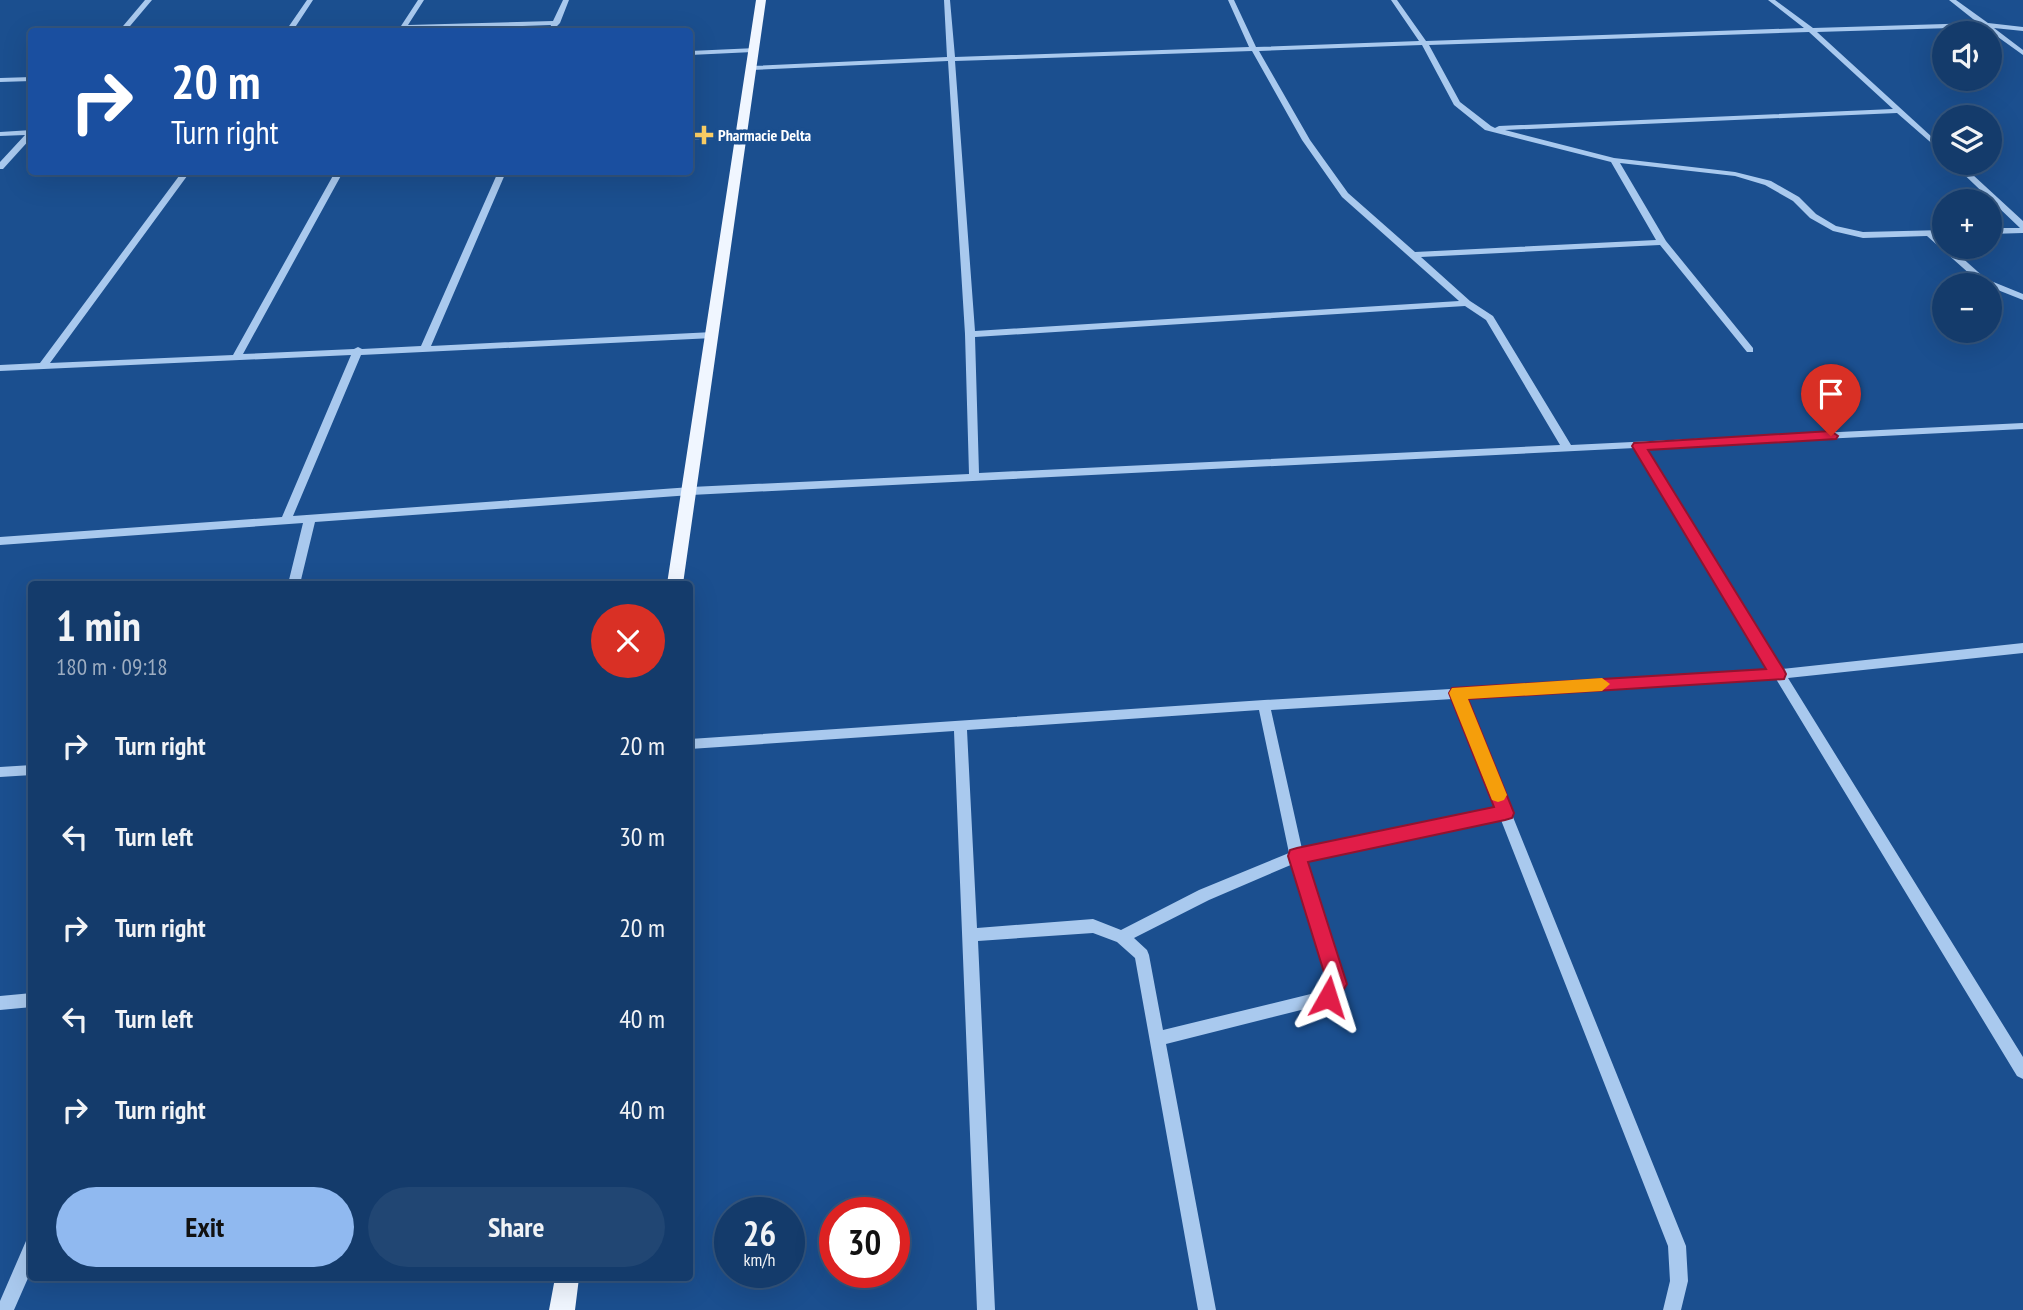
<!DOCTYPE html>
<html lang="en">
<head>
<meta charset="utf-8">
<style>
  body { margin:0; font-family:"PT Sans Narrow",sans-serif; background:#214673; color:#f1f3f6; height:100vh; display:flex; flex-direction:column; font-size:26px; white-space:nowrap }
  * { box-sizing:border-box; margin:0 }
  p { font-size:23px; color:#9dadc1 }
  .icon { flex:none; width:38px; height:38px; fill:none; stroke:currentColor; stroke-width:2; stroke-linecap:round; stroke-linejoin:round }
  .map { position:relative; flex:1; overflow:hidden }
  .sheet { position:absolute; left:28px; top:581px; width:665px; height:700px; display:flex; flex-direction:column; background:#143b6b; border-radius:7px; box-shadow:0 7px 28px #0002,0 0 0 2px #33557e }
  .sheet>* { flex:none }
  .guide { position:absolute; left:28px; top:28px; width:665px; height:147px; border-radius:7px; box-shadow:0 7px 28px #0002,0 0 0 2px #33557e; background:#1a4fa0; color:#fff; overflow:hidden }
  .fabs { position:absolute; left:1932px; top:21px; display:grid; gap:14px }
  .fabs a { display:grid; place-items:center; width:70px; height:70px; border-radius:50%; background:#143b6b; box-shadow:0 7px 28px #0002,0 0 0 2px #33557e; font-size:35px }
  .speed { position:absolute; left:714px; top:1197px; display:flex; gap:14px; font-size:35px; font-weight:700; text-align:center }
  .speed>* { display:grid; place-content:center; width:91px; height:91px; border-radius:50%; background:#143b6b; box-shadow:0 7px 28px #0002,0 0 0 2px #33557e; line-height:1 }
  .speed small { font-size:18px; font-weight:400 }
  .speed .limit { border:10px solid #d22; background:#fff; color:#111 }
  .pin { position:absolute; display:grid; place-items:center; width:60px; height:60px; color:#fff; margin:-72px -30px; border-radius:50% 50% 50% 0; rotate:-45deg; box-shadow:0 0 7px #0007 }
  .pin .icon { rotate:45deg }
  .me { position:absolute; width:77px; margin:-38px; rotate:6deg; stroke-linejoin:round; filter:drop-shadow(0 0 5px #0008) }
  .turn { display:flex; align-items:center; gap:24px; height:147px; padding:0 28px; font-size:32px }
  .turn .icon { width:91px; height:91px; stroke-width:2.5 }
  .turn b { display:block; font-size:49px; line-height:60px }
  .round { display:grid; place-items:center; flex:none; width:74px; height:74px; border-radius:37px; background:#214673 }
  .head { display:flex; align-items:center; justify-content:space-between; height:119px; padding:0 28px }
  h1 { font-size:42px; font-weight:700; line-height:52px }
  .button { display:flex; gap:14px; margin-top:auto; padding:14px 28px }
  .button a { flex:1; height:80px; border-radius:42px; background:#90b9f0; color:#111; font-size:28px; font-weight:700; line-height:80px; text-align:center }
  .button a+a { background:#214673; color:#f1f3f6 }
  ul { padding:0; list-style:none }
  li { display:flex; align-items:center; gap:21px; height:91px; padding:0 28px }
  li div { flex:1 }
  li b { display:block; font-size:26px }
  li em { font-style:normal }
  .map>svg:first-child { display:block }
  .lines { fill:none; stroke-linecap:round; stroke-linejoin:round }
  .minor { fill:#a9c9ee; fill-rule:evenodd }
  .major { fill:#f0f6ff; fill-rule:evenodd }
  .route { fill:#e11d48; stroke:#92132f; stroke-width:2 }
  .slow { fill:#f59e0b }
  .poi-dot { fill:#ffd166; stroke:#1b4f8f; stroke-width:2.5 }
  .labels { text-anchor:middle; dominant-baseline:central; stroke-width:7; stroke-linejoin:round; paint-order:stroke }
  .far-poi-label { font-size:16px; font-weight:bold; fill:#fff; stroke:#1b4f8f; text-anchor:start }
</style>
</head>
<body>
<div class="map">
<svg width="2023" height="1310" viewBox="0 0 2023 1310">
  <rect width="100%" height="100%" fill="#1b4f8f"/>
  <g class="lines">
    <path class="minor" d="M145 0H152L125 32H118Z
      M307 0H313L294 29 401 26 418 0H424L408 25 553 21 563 0H569L560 23 553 30 550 28 551 25 345 32H256L287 29Z
      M944 0H950L955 57 1249 47 1228 0H1234L1256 47 1419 41 1391 0H1397L1426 41 1804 28 1768 0H1775L1813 28 1978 23 1949 0H1956L1988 23 2023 27V31L1994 28 2023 50V55L1984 27 1817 32 1944 148V154L1897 113 1505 130 1614 158 1735 172 1771 181 1799 197 1816 214 1836 226 1863 232 1944 230V236H1937L1944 242V247H1950L1986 279 2023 294V300L1980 283 1927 236 1863 238 1833 231 1810 218 1793 201 1765 185 1735 176 1620 163 1666 241 1753 348V352H1747L1660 245 1421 257 1470 301 1493 316 1571 445 2023 423V429L1645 448 1782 669 2023 643V653L1788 678 2023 1057V1079L2017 1076 1776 679 1465 698 1686 1246 1688 1281 1681 1310H1663L1670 1281 1668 1246 1501 820 1305 860 1345 983 1333 1002 1166 1044 1216 1310H1198L1135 958 1117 942 1093 933 978 941 995 1310H977L954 731 690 749V739L1264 700 1770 670 1635 448 691 495 315 522 300 584H288L303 523 0 545V537L282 517 351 355 0 371V365L40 363 182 172H190L50 363 233 355 335 172H343L243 354 354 349 358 347 362 349 421 346 498 172H506L431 346 713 332 718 335 713 338 361 355 293 516 691 487 969 474 965 334 948 61 751 70 747 68 751 66 947 57ZM1809 32 1893 109 1499 126 1495 128 1491 126 1460 102 1429 45ZM1422 45 1454 105 1485 130 1611 162 1656 240 1415 252 1348 193 1310 140 1259 51ZM1252 51 1302 140 1342 197 1459 301 975 331 955 61ZM1465 306 1486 320 1560 445 979 473 975 337ZM1453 699 1496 809 1302 849 1271 710ZM1259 710 1289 853 1199 890 1121 930 1093 919 977 928 967 730ZM1293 864 1329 982 1323 991 1163 1030 1149 955 1147 950 1134 938 1209 900Z
      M756 48 757 50 753 52 690 55V51Z
      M32 77V81L0 82V78Z
      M32 130V137L3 169H0V162L25 135 0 136V132Z
      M740 134H743V138L690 140V136Z
      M1952 163H1960L2023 221V233L1990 234V228H2020Z
      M32 765V775L0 777V767Z
      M32 993V1007L0 1010V996Z
      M32 1239V1269L14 1310H0V1301L26 1241Z"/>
    <path class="major" d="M756 0H766L683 584H667Z
      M555 1278H579L575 1310H549Z"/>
  </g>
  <path class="route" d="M1831 431 1838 436 1836 439 1648 450 1784 670 1786 674 1784 679 1468 699 1514 813 1512 818 1505 820 1308 862 1347 984 1335 1003 1328 1006 1321 1003 1318 997 1327 982 1288 856 1290 850 1297 848 1494 807 1449 693 1452 688 1766 669 1632 446 1634 443Z"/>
  <path class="slow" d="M1602 678 1610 684 1602 691 1468 699 1507 795 1504 800 1498 802 1492 800 1449 693 1452 688Z"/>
  <path class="poi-dot" d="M700.5 124.5h7v7h7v7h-7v7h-7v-7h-7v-7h7z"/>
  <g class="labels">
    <g class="far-poi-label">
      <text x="718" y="135">Pharmacie Delta</text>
    </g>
  </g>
</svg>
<div class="fabs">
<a><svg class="icon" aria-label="sound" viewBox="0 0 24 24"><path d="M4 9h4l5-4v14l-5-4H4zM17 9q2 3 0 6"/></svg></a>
<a><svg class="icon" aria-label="layers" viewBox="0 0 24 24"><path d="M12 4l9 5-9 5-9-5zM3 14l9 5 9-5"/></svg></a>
<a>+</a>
<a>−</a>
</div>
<div class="speed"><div>26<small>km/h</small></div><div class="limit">30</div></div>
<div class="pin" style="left:1831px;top:436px;background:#d93025"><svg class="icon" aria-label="arrive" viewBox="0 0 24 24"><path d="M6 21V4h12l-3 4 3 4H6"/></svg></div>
<svg class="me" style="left:1328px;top:997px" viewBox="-20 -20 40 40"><path d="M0-17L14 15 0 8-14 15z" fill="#e11d48" stroke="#fff" stroke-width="4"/></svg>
<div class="guide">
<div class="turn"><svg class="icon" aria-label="right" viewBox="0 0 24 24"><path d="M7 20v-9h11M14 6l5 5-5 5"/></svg><div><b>20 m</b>Turn right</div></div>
</div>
<section class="sheet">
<div class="head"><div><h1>1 min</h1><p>180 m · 09:18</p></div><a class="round" style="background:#d93025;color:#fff"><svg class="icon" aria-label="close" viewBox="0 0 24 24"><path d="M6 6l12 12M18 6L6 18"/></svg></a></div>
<ul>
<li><svg class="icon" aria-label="right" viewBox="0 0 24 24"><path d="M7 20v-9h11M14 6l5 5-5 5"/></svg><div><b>Turn right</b></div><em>20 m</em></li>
<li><svg class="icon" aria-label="left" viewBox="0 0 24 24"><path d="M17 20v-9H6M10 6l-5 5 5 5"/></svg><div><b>Turn left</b></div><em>30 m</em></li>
<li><svg class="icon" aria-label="right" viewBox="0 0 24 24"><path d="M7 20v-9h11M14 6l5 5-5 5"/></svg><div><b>Turn right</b></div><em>20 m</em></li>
<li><svg class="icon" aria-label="left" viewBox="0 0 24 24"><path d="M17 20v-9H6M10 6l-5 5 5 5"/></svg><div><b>Turn left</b></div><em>40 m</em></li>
<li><svg class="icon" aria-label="right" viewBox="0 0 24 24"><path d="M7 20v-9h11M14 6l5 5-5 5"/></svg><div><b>Turn right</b></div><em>40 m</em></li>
</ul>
<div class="button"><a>Exit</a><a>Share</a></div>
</section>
</div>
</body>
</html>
